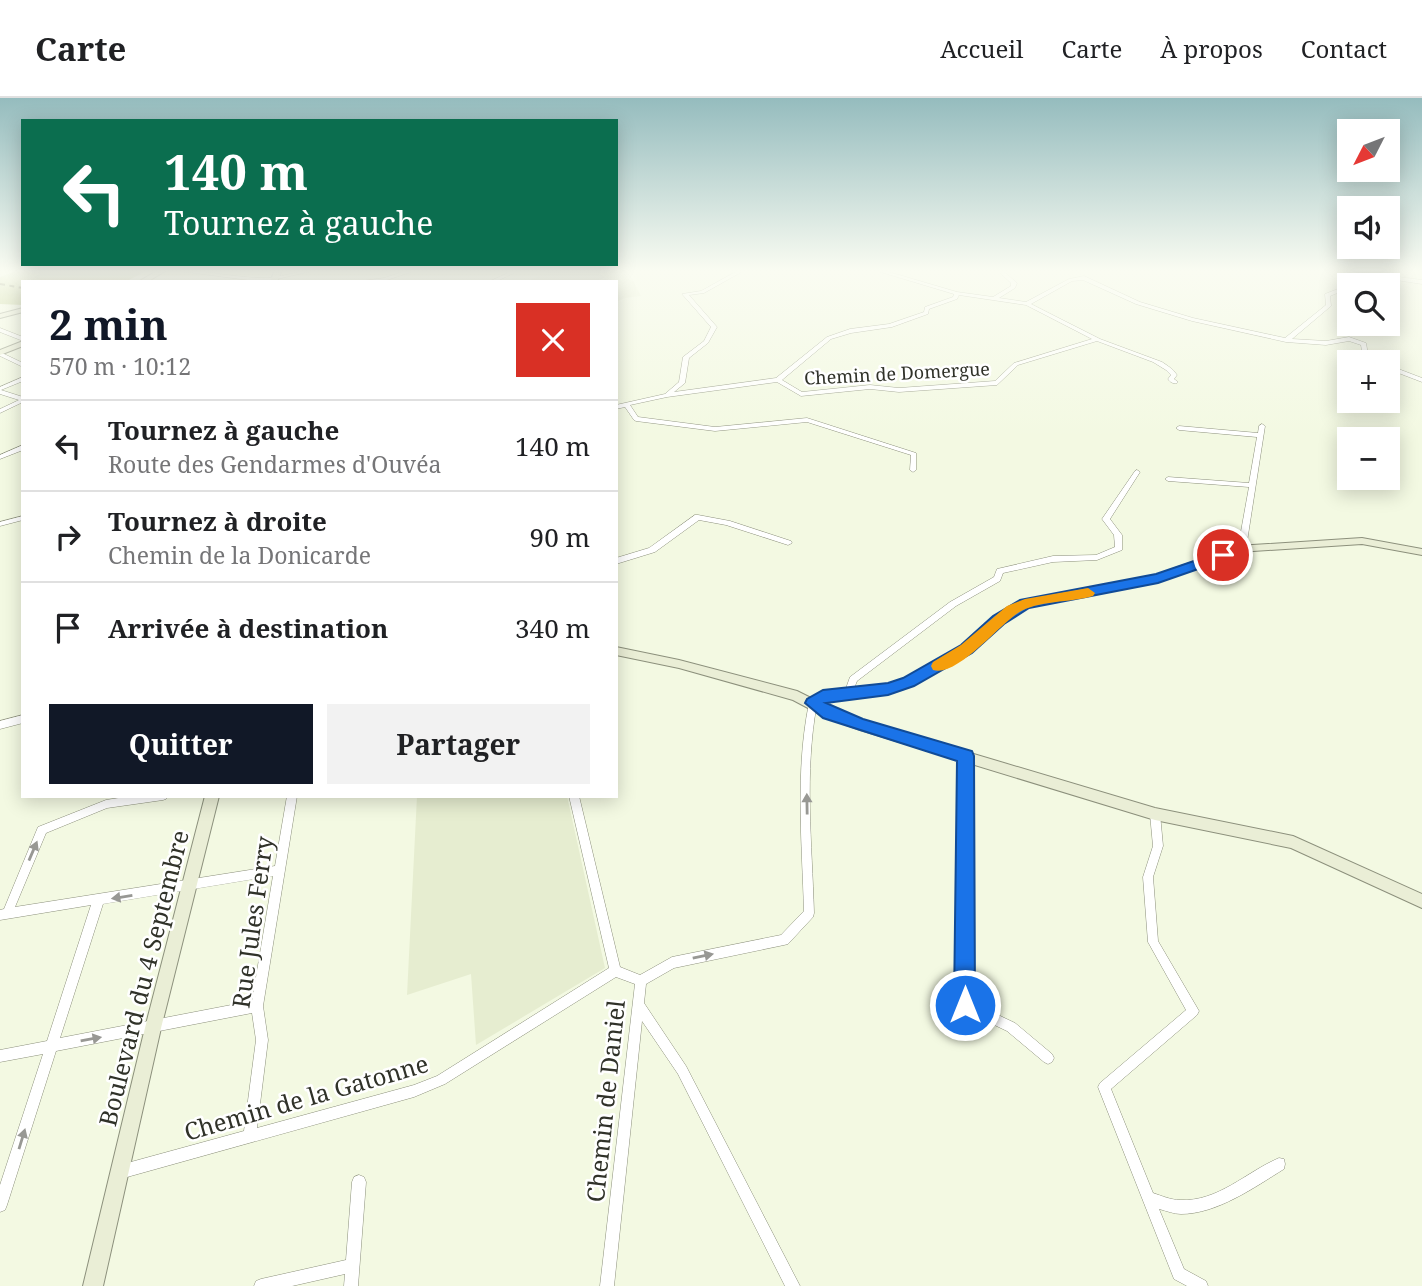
<!DOCTYPE html>
<html lang="fr">
<head>
<meta charset="utf-8">
<style>
  body { margin:0; font-family:"Noto Serif",serif; background:#f2f2f2; color:#202124; height:100vh; display:flex; flex-direction:column; font-size:26px; white-space:nowrap }
  * { box-sizing:border-box; margin:0 }
  p { font-size:23px; color:#757577 }
  .icon { flex:none; width:38px; height:38px; fill:none; stroke:currentColor; stroke-width:2; stroke-linecap:round; stroke-linejoin:round }
  .map { position:relative; flex:1; overflow:hidden }
  .sheet { position:absolute; left:21px; top:182px; width:597px; height:518px; display:flex; flex-direction:column; background:#fff; border-radius:0px; box-shadow:0 4px 18px #0003 }
  .sheet>* { flex:none }
  .banner { position:absolute; left:21px; top:21px; width:597px; height:147px; border-radius:0px; box-shadow:0 4px 18px #0003; background:#0b6e4f; color:#fff; overflow:hidden }
  .needle { width:46px; rotate:228deg }
  .buttons { position:absolute; left:1337px; top:21px; display:grid; gap:14px }
  .buttons a { display:grid; place-items:center; width:63px; height:63px; border-radius:0px; background:#fff; box-shadow:0 4px 18px #0003; font-size:35px }
  .pin { position:absolute; display:grid; place-items:center; width:60px; height:60px; color:#fff; margin:-30px; border:4px solid #fff; border-radius:50%; box-shadow:0 2px 7px #0007 }
  .me { position:absolute; width:77px; margin:-38px; rotate:0deg; stroke-linejoin:round; filter:drop-shadow(0 0 5px #0008) }
  .turn { display:flex; align-items:center; gap:24px; height:147px; padding:0 28px; font-size:32px }
  .turn .icon { width:91px; height:91px; stroke-width:2.5 }
  .turn b { display:block; font-size:49px; line-height:60px }
  .round { display:grid; place-items:center; flex:none; width:74px; height:74px; border-radius:0px; background:#f2f2f2 }
  .summary { display:flex; align-items:center; justify-content:space-between; height:119px; padding:0 28px }
  h1 { font-size:42px; font-weight:700; line-height:52px; color:#111827 }
  .button { display:flex; gap:14px; margin-top:auto; padding:14px 28px }
  .button a { flex:1; height:80px; border-radius:0px; background:#111827; color:#fff; font-size:28px; font-weight:700; line-height:80px; text-align:center }
  .button a+a { background:#f2f2f2; color:#202124 }
  ul { padding:0; list-style:none }
  li { display:flex; align-items:center; gap:21px; height:91px; padding:0 28px; border-top:2px solid #e0e0e0 }
  li div { flex:1 }
  li b { display:block; font-size:26px }
  li em { font-style:normal }
  header { display:flex; align-items:center; gap:42px; box-sizing:border-box; height:98px; padding:0 35px; background:#fff; border-bottom:2px solid #e0e0e0 }
  header strong { font-size:33px }
  nav { display:flex; gap:38px; margin-inline-start:auto; font-size:24px }
  .map>svg:first-child { display:block }
  .built { fill:#e6edd0 }
  .water { fill:#bac980 }
  .lines { fill:none; stroke-linecap:round; stroke-linejoin:round }
  .ferry { stroke:#2e3600; stroke-width:2; stroke-dasharray:5 4.5; stroke-linecap:butt }
  .street-casing { stroke:#8c907c; stroke-width:1 }
  .secondary-casing { stroke:#8c907c; stroke-width:2 }
  .street { fill:#fff; fill-rule:evenodd }
  .secondary { fill:#eaeed6; fill-rule:evenodd }
  .oneway { fill:#989894 }
  .route { fill:#1a73e8; stroke:#114b97; stroke-width:2 }
  .slow { fill:#f59e0b }
  .labels { text-anchor:middle; dominant-baseline:central; stroke-width:5; stroke-linejoin:round; paint-order:stroke }
  .far-street-label { font-size:18px; fill:#303229; stroke:#fff }
  .near-street-label { font-size:24px; fill:#303229; stroke:#fff }
</style>
</head>
<body>
<header>
<strong>Carte</strong>
<nav><a>Accueil</a><a>Carte</a><a>À propos</a><a>Contact</a></nav>
</header>
<div class="map">
<svg width="1422" height="1188" viewBox="0 0 1422 1188">
  <rect width="100%" height="100%" fill="#f3f9e2"/>
  <path class="built" d="M552 172H614L634 184 641 198 625 200 616 204V184H526Z
    M417 698H567L605 870 476 947 471 876 407 897Z"/>
  <path class="water" d="M19 172H148L125 184H23V207L0 206V179Z"/>
  <g class="lines">
    <path class="ferry" d="M0 186 23 190"/>
    <defs>
      <path id="street" d="M172 172C202 172 231 179 261 180 279 181 298 172 316 172L264 184Z
        M409 172H417L384 183 355 184 384 180Z
        M504 172H510L514 175 495 184H488L508 175Z
        M739 172H745L704 195 689 197 717 229 708 245 689 260 685 285 674 294 776 280 827 239 850 231 889 226 924 214 925 209 953 199 954 196 874 172H882L957 194 993 199 1011 188V185L997 172H1002L1017 185 1015 190 999 200 1026 204 1069 181 1084 178 1140 204 1193 220 1285 240 1326 207 1325 196 1343 189 1360 174 1422 182V186L1363 177 1351 187H1349L1347 191 1330 198 1331 208 1292 241 1326 243 1349 239 1366 245 1368 257 1377 264H1370L1363 259 1361 247 1349 243 1326 247 1286 244 1192 223 1136 206 1083 182 1072 183 1031 206 1100 241 1162 264C1168 268 1173 271 1177 277L1174 281 1178 284 1177 285C1173 286 1170 284 1168 281L1171 277 1166 272 1153 264 1097 243 1018 267 997 287 899 294 870 291 801 298 777 284 667 299 630 307 638 319 715 329 807 320 916 355V372L913 374 910 372 911 357 807 324 715 333 636 323 634 322 625 309 616 311V307L665 296 679 284 683 259 704 243 711 229 682 196 701 193ZM959 197 1026 207 1092 241 1014 265 995 283 899 290 870 287 802 294 782 282 831 241 851 235 892 229 928 216 929 211 957 201Z
        M0 230 23 239V243L0 234Z
        M0 254 23 265V269L0 258Z
        M1388 267 1422 280V284L1388 271Z
        M23 279V283L1 292 23 299V304L0 315V311L19 302 0 296V289Z
        M1262 326 1265 328 1246 450 1242 452 1238 450 1249 389 1168 383 1165 381 1168 379 1249 385 1257 339 1179 332 1176 330 1179 328 1258 335 1259 328Z
        M23 347V352L0 361V357Z
        M1137 372 1140 374 1110 421 1122 437V452L1097 462 1053 464 1003 475 1000 483 956 508 857 583 851 598H845L844 596 850 579 950 504 994 479 997 471 1053 458 1096 457 1115 449 1114 437 1102 421 1135 373Z
        M695 417H698L730 423 791 443 792 445 788 447 726 427 699 422 655 454 616 466V460L649 450Z
        M23 418V422L0 428V424Z
        M813 602 816 603 817 605C804 675 812 745 814 815L813 819 788 846 784 847 674 870 646 886 644 905 686 968 800 1188H785L678 976 642 923 614 1188H600L635 886 616 879 445 986 414 999 120 1081 115 1079 113 1074 115 1069 120 1067 244 1033 256 942 252 915 56 953 7 1107 5 1112 0 1114V1087L43 956 0 964V952L47 943 91 807 0 822V812L4 811 38 729 106 702 131 698H168L166 701 163 702 107 710 46 735 15 809 275 768 287 698H297L263 908 268 942 257 1030 414 987 437 978 609 870 569 698H579L620 869 640 877 672 859 781 837 804 813C802 744 795 674 809 605L810 603ZM273 778 252 903 60 940 103 806Z
        M23 617V625L0 631V623Z
        M966 654 969 655 971 658V904L1015 925 1052 956 1054 960 1052 964 1048 966 1044 964 1007 933 961 911 959 907 961 658 963 655Z
        M1155 712 1158 713 1160 716 1163 748 1153 779 1158 843 1199 913 1197 917 1111 991 1153 1095C1162 1098 1171 1102 1180 1102 1218 1104 1246 1074 1279 1060L1284 1061 1285 1066 1284 1071C1255 1089 1217 1116 1181 1116 1174 1116 1167 1113 1159 1111L1184 1171 1206 1183 1208 1188H1187L1174 1181 1098 989 1100 985 1186 912 1148 844 1143 779 1153 748 1150 716 1152 713Z
        M359 1077 364 1079 366 1084 358 1188H344L345 1176 292 1188H254L256 1183 261 1181 346 1162 352 1084 354 1079Z"/>
      <path id="secondary" d="M158 172H167L147 184H138Z
        M275 172H282L277 184H270Z
        M23 210V214L0 220V216Z
        M23 243V248L0 257V252Z
        M1362 440 1422 451V457L1362 446 1238 454 1158 484 1028 509 1002 525 971 554 913 587 888 596 826 603 822 606 863 623 1155 710 1293 738 1422 796V810L1291 750 1155 722 860 632 825 619 793 602 679 570 616 557V549L679 562 797 593 811 600 823 594 888 586 905 581 963 548 994 519 1025 502 1156 477 1237 448Z
        M205 698H219L161 930 103 1188H83L145 930Z"/>
    </defs>
    <use href="#street" class="street-casing"/>
    <use href="#secondary" class="secondary-casing"/>
    <use href="#street" class="street"/>
    <use href="#secondary" class="secondary"/>
  </g>
  <defs><path id="oneway-solid" d="M-6-.8H1V-3.2L6.5 0L1 3.2V.8H-6Z" transform="scale(1.75)"/></defs>
  <g class="oneway">
    <use href="#oneway-solid" transform="translate(807 706) rotate(-91)"/>
    <use href="#oneway-solid" transform="translate(33 753) rotate(-67)"/>
    <use href="#oneway-solid" transform="translate(122 799) rotate(171)"/>
    <use href="#oneway-solid" transform="translate(703 858) rotate(-12)"/>
    <use href="#oneway-solid" transform="translate(91 941) rotate(-10)"/>
    <use href="#oneway-solid" transform="translate(22 1041) rotate(-73)"/>
  </g>
  <linearGradient id="sky" x2="0" y2="1"><stop stop-color="#95bcbe"/><stop offset="0.51" stop-color="#fafcf2"/><stop offset="1" stop-color="#fafcf2" stop-opacity="0"/></linearGradient>
  <rect width="1422" height="339" fill="url(#sky)"/>
  <path class="route" d="M1223 453 1227 454V461L1158 485 1029 510 1004 526 972 555 914 588 888 597 826 605 863 621 972 653 974 658 975 907 972 914 965 917 957 914 954 907 957 663 823 620 805 605 807 601 823 592 888 585 903 580 961 547 993 518 1020 502 1156 476Z"/>
  <path class="slow" d="M1088 490 1095 495 1093 498C1070 505 1038 502 1018 515 999 527 956 580 933 572L931 568 933 564 961 547 1007 508 1025 501Z"/>
  <g class="labels">
    <g class="far-street-label">
      <text transform="translate(897 275) rotate(-3)">Chemin de Domergue</text>
    </g>
    <g class="near-street-label">
      <text transform="translate(252 824) rotate(-82)">Rue Jules Ferry</text>
      <text transform="translate(143 880) rotate(-76)">Boulevard du 4 Septembre</text>
      <text transform="translate(306 999) rotate(-16)">Chemin de la Gatonne</text>
      <text transform="translate(605 1003) rotate(-84)">Chemin de Daniel</text>
    </g>
  </g>
</svg>
<div class="buttons">
<a><svg class="needle" viewBox="-14 -14 28 28"><path d="M0-13l5 13h-10z" fill="#e53935"/><path d="M0 13l5-13h-10z" fill="#757577"/></svg></a>
<a><svg class="icon" aria-label="sound" viewBox="0 0 24 24"><path d="M4 9h4l5-4v14l-5-4H4zM17 9q2 3 0 6"/></svg></a>
<a><svg class="icon" aria-label="search" viewBox="0 0 24 24"><circle cx="10" cy="10" r="6"/><path d="M15 15l6 6"/></svg></a>
<a>+</a>
<a>−</a>
</div>
<div class="pin" style="left:1223px;top:457px;background:#d93025"><svg class="icon" aria-label="arrive" viewBox="0 0 24 24"><path d="M6 21V4h12l-3 4 3 4H6"/></svg></div>
<svg class="me" style="left:965px;top:907px" viewBox="-20 -20 40 40"><circle r="17" fill="#1a73e8" stroke="#fff" stroke-width="3"/><path d="M0-11L8 9 0 5-8 9z" fill="#fff"/></svg>
<div class="banner">
<div class="turn"><svg class="icon" aria-label="left" viewBox="0 0 24 24"><path d="M17 20v-9H6M10 6l-5 5 5 5"/></svg><div><b>140 m</b>Tournez à gauche</div></div>
</div>
<section class="sheet">
<div class="summary"><div><h1>2 min</h1><p>570 m · 10:12</p></div><a class="round" style="background:#d93025;color:#fff"><svg class="icon" aria-label="close" viewBox="0 0 24 24"><path d="M6 6l12 12M18 6L6 18"/></svg></a></div>
<ul>
<li><svg class="icon" aria-label="left" viewBox="0 0 24 24"><path d="M17 20v-9H6M10 6l-5 5 5 5"/></svg><div><b>Tournez à gauche</b><p>Route des Gendarmes d'Ouvéa</p></div><em>140 m</em></li>
<li><svg class="icon" aria-label="right" viewBox="0 0 24 24"><path d="M7 20v-9h11M14 6l5 5-5 5"/></svg><div><b>Tournez à droite</b><p>Chemin de la Donicarde</p></div><em>90 m</em></li>
<li><svg class="icon" aria-label="arrive" viewBox="0 0 24 24"><path d="M6 21V4h12l-3 4 3 4H6"/></svg><div><b>Arrivée à destination</b></div><em>340 m</em></li>
</ul>
<div class="button"><a>Quitter</a><a>Partager</a></div>
</section>
</div>
</body>
</html>
